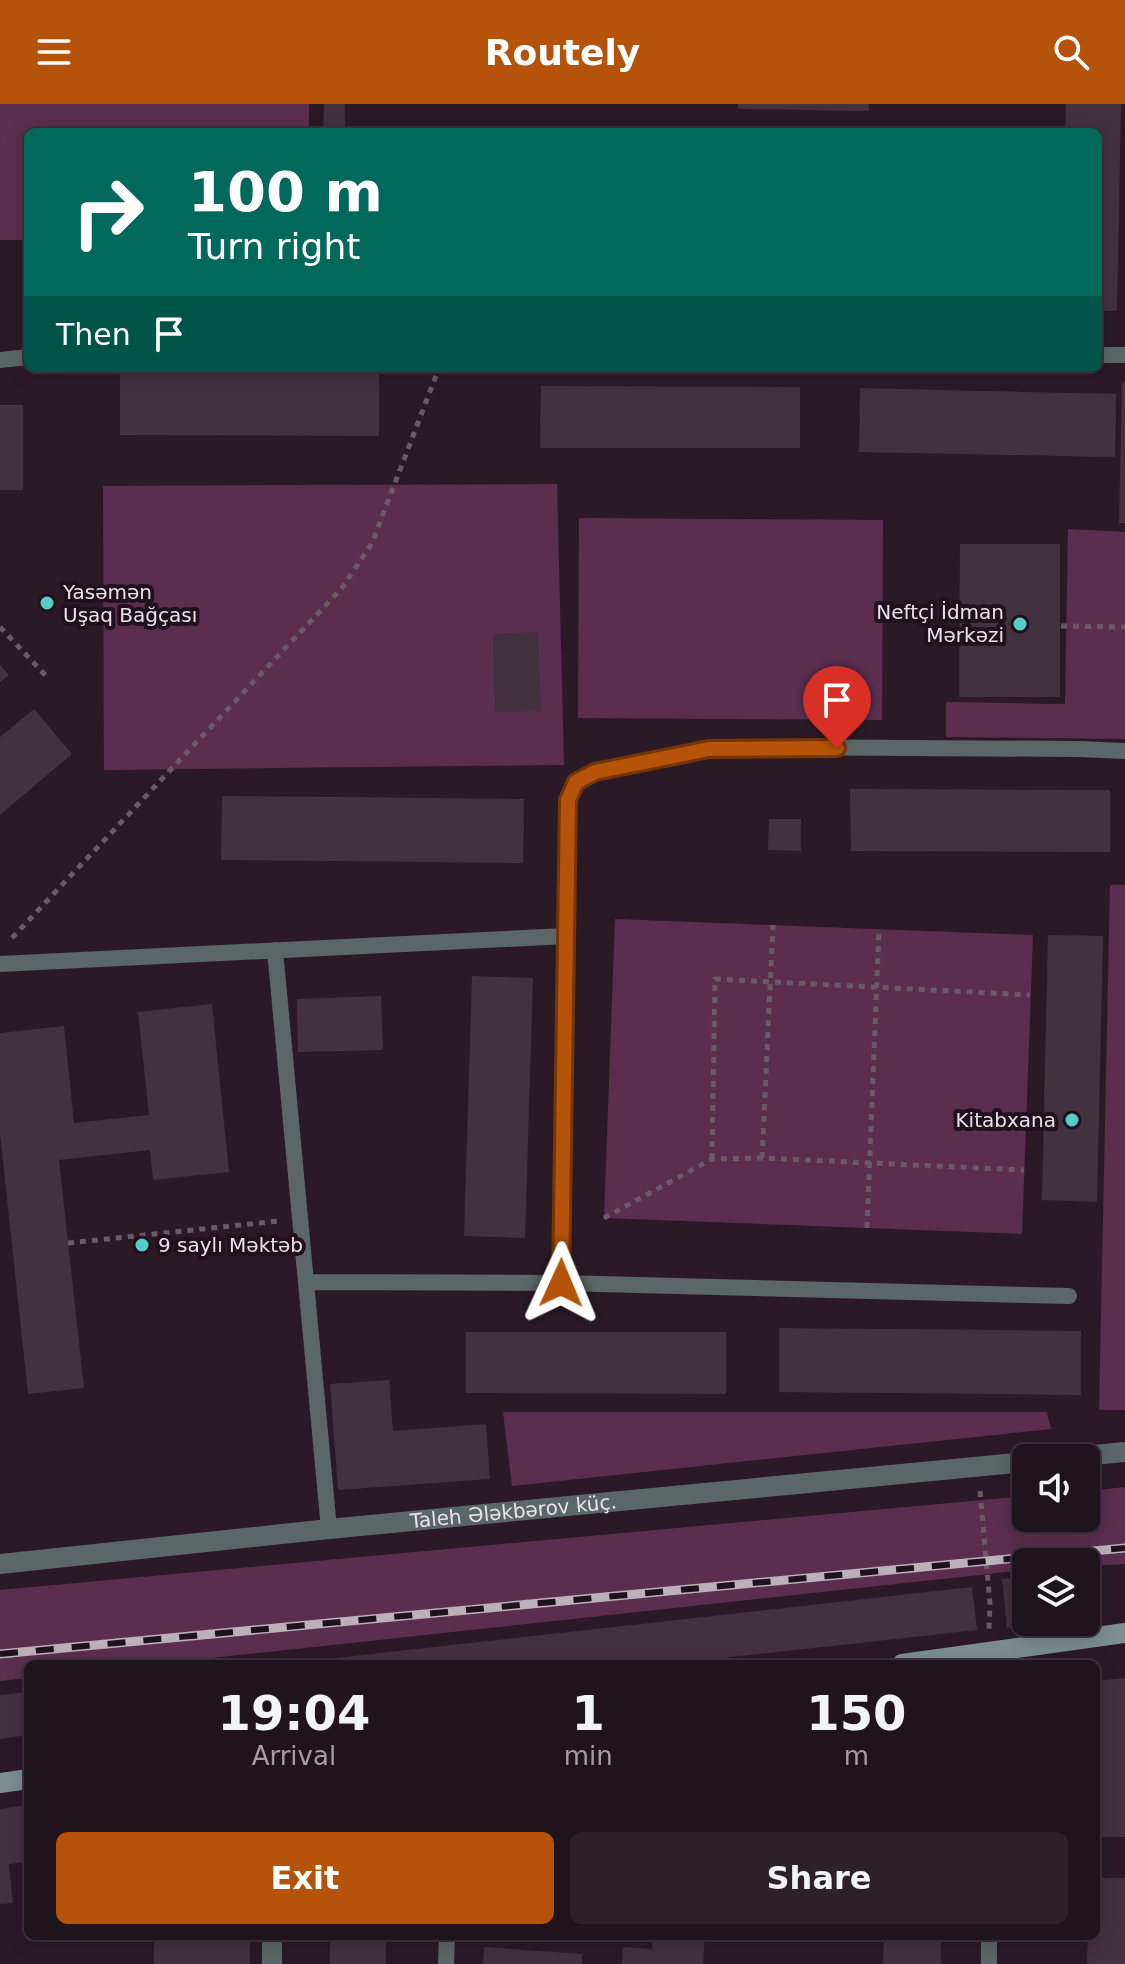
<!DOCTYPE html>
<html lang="en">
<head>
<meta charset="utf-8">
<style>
  body { margin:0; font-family:"DejaVu Sans",sans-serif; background:#2d2129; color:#f1f3f6; height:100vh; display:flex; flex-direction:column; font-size:30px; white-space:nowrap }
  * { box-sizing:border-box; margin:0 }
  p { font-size:26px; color:#a29ea3 }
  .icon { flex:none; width:44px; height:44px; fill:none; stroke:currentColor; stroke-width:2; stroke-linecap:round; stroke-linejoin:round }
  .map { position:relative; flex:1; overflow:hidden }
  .side { position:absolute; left:24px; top:1556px; width:1076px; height:280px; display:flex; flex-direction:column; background:#20141c; border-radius:12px; box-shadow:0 4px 20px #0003,0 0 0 2px #3d333b }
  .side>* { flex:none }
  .hud { position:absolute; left:24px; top:24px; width:1078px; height:244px; border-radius:12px; box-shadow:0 4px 20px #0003,0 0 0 2px #3d333b; background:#00695c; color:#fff; overflow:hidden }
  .fabs { position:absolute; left:1012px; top:1340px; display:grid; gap:16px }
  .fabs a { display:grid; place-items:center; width:88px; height:88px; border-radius:12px; background:#20141c; box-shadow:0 4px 20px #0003,0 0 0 2px #3d333b; font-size:40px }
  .pin { position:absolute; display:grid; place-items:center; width:68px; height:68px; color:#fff; margin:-82px -34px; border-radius:50% 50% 50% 0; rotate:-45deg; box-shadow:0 0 8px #0007 }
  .pin .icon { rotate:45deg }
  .me { position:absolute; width:88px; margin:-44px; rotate:1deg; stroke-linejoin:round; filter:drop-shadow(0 0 6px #0008) }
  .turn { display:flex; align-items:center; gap:28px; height:168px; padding:0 32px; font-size:36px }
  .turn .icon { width:104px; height:104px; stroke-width:2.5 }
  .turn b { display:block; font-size:56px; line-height:68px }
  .then { display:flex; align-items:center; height:76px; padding:0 32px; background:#0003; gap:16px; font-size:30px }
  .eta { display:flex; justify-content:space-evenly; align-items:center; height:136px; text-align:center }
  .eta b { font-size:48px; font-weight:600; line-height:56px }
  .button { display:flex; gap:16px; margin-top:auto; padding:16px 32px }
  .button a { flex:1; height:92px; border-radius:12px; background:#b45309; color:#fff; font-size:32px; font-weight:600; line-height:92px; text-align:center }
  .button a+a { background:#2d2129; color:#f1f3f6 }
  header { display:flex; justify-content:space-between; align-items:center; height:104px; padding:0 32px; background:#b45309; color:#fff; font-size:36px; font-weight:600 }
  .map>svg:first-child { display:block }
  .green { fill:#5b2e4f }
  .building { fill:#43313e }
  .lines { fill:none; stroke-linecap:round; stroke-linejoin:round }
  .path { stroke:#695a65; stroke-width:5; stroke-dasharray:6 6; stroke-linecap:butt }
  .lane { stroke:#5b6766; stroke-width:16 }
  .street { stroke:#5b6766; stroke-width:20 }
  .secondary { stroke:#7b8f8e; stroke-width:20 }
  .rail-casing { stroke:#bdb0b9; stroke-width:9 }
  .rail { stroke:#21111c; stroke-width:6; stroke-dasharray:18; stroke-linecap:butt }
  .route-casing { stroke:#753606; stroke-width:20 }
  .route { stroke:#b45309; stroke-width:14 }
  .poi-dot { fill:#54cdc8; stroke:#21111c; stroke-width:3 }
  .labels { text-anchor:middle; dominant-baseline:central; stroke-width:8; stroke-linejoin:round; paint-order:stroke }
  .poi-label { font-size:20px; fill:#ede1e9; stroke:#21111c; text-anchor:start }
  .street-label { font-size:20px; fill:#ede1e9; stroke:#21111c }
</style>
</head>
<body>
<header><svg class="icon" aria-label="menu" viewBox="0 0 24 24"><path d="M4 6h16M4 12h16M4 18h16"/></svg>Routely<svg class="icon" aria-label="search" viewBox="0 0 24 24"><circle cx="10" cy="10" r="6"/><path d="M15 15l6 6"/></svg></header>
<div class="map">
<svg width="1125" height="1860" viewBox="0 0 1125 1860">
  <rect width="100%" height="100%" fill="#2b1a26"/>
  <path class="green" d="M0 0H309V28H28V136H0Z
    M557 380 564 661 104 666 103 382Z
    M579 414 883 416 882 616 578 614Z
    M1068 425 1125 428V635L946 633V598L1065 600Z
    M1110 781H1125V1306H1099Z
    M615 815 1033 831 1022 1130 604 1114Z
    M503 1308H1047L1051 1325 512 1382Z
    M1125 1383V1460L1086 1462V1458H1026V1466L156 1560H28V1574L0 1577V1486L1026 1392V1414H1086V1387Z"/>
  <path class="building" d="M324 0H345V28H323Z
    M738 0H869V7L738 5Z
    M1066 0H1121L1117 207H1098V28H1065Z
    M120 269 379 270V332L120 331Z
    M1122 278H1125V419H1119Z
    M541 282 800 283V344H540Z
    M860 284 1116 290 1115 353 859 348Z
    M0 301H23V386H0Z
    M960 440H1060V593H959Z
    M538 528 541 607 495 608 493 530Z
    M0 561 9 571 0 578Z
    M34 605 72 650 0 711V633Z
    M850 685 1110 686V748L851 747Z
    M222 692 524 695 523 759 221 756Z
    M769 715H801V747L768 746Z
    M1048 831 1103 832 1097 1098 1042 1096Z
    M472 872 533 874 525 1134 464 1132Z
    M381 892 383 946 298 948 297 895Z
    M212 900 229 1068 153 1076 150 1046 59 1056 84 1284 28 1290 0 1029V929L64 922 74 1019 149 1011 138 908Z
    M779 1224 1081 1227V1291L779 1288Z
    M466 1228H726V1290L466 1289Z
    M389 1276 393 1327 486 1320 490 1375 338 1386 330 1280Z
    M1026 1473V1518H1049V1520L1007 1524 1002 1475Z
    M972 1483 977 1526 669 1560H301L300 1558Z
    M1125 1574V1733H1096V1577Z
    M28 1588V1631L0 1635V1591Z
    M28 1701V1758L9 1760 13 1799 0 1800V1705Z
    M1096 1774H1125V1860H1087L1088 1832H1096Z
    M154 1832H250V1860H154Z
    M330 1832H386V1860H330Z
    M653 1832H705L703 1860H622L623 1843 652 1845Z
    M884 1832H941V1860H883Z
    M484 1843 582 1850V1860H483Z"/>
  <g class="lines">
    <path class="path" d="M1061 522 1125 523
      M0 523 48 574
      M12 834 342 484 372 439 439 264
      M762 1054 773 821
      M712 1055 715 875 1030 891
      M604 1114 712 1055 762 1054 1024 1066
      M867 1124 879 825
      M68 1139 279 1117
      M980 1387 990 1500 989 1525"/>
    <path class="lane" d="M1098 251H1125
      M0 256 28 253
      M275 846 329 1425
      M0 860 566 832
      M306 1178 561 1179 1069 1192
      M561 1179 568 696 576 678 595 668 709 645 746 643 1079 645 1125 647
      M989 1832V1860
      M446 1860 447 1832"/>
    <g class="street">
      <path d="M1063 1354 1125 1348"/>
      <path id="s1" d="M0 1460 329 1425 1026 1358"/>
      <path d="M272 1860V1832"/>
    </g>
    <path class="secondary" d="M902 1560 1125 1529
      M0 1679 28 1675"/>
    <defs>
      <path id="rail" d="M0 1550 1125 1444"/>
    </defs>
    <use href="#rail" class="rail-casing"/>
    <use href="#rail" class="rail"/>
  </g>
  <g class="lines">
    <defs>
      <path id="route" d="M561 1179 568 696 576 678 595 668 709 645 837 644"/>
    </defs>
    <use href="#route" class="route-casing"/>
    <use href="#route" class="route"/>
  </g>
  <g class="poi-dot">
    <circle cx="47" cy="499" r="8"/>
    <circle cx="1020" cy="520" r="8"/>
    <circle cx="1072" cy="1016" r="8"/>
    <circle cx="142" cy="1141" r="8"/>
  </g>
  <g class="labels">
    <g class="poi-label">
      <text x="63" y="488">Yasəmən<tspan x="63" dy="23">Uşaq Bağçası</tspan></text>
      <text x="1004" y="508" text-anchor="end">Neftçi İdman<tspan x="1004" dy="23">Mərkəzi</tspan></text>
      <text x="1056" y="1016" text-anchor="end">Kitabxana</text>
      <text x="158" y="1141">9 saylı Məktəb</text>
    </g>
    <g class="street-label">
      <text stroke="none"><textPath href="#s1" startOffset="516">Taleh Ələkbərov küç.</textPath></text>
    </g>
  </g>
</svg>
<div class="fabs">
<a><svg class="icon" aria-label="sound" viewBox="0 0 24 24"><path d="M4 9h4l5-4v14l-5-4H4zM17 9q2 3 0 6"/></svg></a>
<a><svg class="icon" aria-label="layers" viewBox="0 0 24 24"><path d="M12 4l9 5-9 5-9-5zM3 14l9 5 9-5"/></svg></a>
</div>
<div class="pin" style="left:837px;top:644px;background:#d93025"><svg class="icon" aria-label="arrive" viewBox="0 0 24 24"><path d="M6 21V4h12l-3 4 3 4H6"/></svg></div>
<svg class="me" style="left:561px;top:1179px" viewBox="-20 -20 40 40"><path d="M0-17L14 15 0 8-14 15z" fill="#b45309" stroke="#fff" stroke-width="4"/></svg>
<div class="hud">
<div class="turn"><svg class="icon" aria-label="right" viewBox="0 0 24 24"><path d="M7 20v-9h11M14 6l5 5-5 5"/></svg><div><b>100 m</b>Turn right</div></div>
<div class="then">Then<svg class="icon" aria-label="arrive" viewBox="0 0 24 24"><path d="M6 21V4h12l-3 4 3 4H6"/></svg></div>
</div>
<section class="side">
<div class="eta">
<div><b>19:04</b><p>Arrival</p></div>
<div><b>1</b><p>min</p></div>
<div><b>150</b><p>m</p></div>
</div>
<div class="button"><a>Exit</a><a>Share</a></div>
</section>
</div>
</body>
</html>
